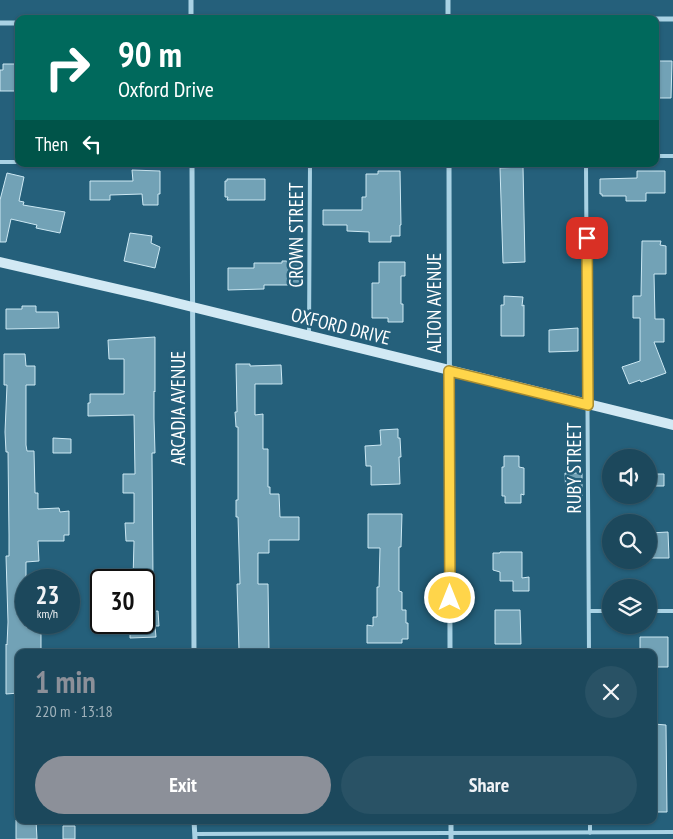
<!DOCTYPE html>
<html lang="en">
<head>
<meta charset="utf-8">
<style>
  body { margin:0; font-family:"PT Sans Narrow",sans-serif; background:#295265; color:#f1f3f6; height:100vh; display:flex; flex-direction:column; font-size:19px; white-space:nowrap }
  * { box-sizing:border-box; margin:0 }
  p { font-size:16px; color:#a0b2bb }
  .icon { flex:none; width:28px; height:28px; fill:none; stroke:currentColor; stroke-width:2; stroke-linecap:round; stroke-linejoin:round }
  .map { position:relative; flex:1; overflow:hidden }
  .drawer { position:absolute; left:15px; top:649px; width:642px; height:175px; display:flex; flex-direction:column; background:#1c485c; border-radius:10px; box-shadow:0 1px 4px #0004,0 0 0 1px #3a6072 }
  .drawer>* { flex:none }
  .top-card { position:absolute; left:15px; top:15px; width:644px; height:152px; border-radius:10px; box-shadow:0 1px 4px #0004,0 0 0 1px #3a6072; background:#00695c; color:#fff; overflow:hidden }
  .fabs { position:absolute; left:602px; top:449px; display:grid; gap:10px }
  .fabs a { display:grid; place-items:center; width:55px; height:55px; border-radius:50%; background:#1c485c; box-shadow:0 1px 4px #0004,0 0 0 1px #3a6072; font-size:25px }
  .speed { position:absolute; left:15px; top:569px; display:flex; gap:10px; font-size:25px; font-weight:700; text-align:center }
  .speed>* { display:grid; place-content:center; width:65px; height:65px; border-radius:50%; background:#1c485c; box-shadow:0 1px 4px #0004,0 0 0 1px #3a6072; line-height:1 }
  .speed small { font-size:12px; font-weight:400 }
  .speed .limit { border:2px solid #111; border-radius:8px; background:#fff; color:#111 }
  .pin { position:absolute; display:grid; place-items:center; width:42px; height:42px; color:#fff; margin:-21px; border-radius:10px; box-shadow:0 2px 8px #0006 }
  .me { position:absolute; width:55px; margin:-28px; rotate:0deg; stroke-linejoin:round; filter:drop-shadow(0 0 4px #0008) }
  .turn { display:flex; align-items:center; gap:18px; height:105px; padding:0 20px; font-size:22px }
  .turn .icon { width:65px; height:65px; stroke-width:2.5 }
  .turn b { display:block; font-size:35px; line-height:42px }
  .then { display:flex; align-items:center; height:48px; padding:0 20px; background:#0003; gap:10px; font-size:19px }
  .round { display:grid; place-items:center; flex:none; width:52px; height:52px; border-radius:26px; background:#295265 }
  .summary { display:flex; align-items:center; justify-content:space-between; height:85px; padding:0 20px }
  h1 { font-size:30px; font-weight:800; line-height:38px; color:#8c9099 }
  .button { display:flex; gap:10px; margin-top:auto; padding:10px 20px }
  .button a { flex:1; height:58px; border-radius:30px; background:#8c9099; color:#fff; font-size:20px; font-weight:800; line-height:58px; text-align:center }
  .button a+a { background:#295265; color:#f1f3f6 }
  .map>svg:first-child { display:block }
  .building { fill:#72a2b6; stroke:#cce8f3 }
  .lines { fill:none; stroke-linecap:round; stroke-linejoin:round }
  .service { stroke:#a9d2e4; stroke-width:4 }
  .minor { stroke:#a9d2e4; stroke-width:5 }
  .secondary { stroke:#d2e9f4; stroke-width:10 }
  .route-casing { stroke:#a68a30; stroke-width:12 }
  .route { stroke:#ffd54a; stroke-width:9 }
  .labels { text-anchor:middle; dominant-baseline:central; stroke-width:5; stroke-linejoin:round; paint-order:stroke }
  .street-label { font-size:19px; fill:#fff; stroke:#25607b }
</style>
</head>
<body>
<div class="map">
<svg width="673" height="839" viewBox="0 0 673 839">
  <rect width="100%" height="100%" fill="#25607b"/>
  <path class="building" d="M655 61H672L671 98H655Z
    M3 64H19V91H0V70H3Z
    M523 167 525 262 503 263 500 168Z
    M132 170 160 171V194H158V205H143L142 194 110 195V200H90V181H133Z
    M378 171H400L401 225H400V236H391V242H369V232L347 231V225H323V210H362V197H366V174H378Z
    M637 171H665V193H646V201H626V196H602V194H600V179L637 178Z
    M7 173 24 177 19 201 24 202 23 205 65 212 60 233 36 228 37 225 11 219 6 242H0V200Z
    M227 179H265V200H227L228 197H225V181H227Z
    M130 233 152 236 151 243 160 247 155 268 124 261Z
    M642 241H661L660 245 666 246V274H654L655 319H664V342H654L666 373 641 382 640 380 629 384 622 367 640 361V318H633V296H641Z
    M282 261H300V285H264V289L228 290V268H254V263H282Z
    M379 262H405V276H401V304H403V322H388V318H372V283H379Z
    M504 296 523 297 522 306 524 305V336H501V305H504Z
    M22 306H36V312H58L59 328 6 329V309H22Z
    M578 328V351L549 352V330Z
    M155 337V392L154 391V419L155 453H152L153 580H133L134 541H126L125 523H134V493H123V474H135L134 415 88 416V403H90V394H124V359H109L108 340Z
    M4 354H25L26 366H35V385H26V445L27 451H34L35 493H38V509L59 508 60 512 69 511V535H64V541H38L39 561 26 562V627H41V651H19V693L6 694V644L7 645 8 622 6 556H9V535L8 452H6L5 432 7 385H4Z
    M236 364H250V366L281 365 282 384H255V415L263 414V449H268V487H270V494H279L280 517H299V540H269V553H258V584H268L269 651H239L237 584H240L238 517H236V500H238V427H236L235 412H237Z
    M398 429V438H400L401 457H399L400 484 371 485V466H366L365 446 381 445 380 430Z
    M53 438 71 439V453H53Z
    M504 456H519V467L524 468V495L521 494V503H505V496H502V467H504Z
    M565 473H582V496L566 497Z
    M649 474H664V486H649Z
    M368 514H402L401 547H399V591L402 592V610H406V623H408V639H402V643H367V625L373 626V617H377V587H379L380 548H368Z
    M668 532 669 558H649V533Z
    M500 552H522V578L529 577V591H513V581H500V572L493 570V553H500Z
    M495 610H520L521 644H495Z
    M158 611 159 626H155L156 637 130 638V622H144V612Z
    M640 637H668V667H654V652H640Z
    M654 724 666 725 667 812H654Z
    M16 820H36L37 839H16Z
    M63 826H75V839H63Z"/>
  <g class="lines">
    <path class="service" d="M655 156H673
      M0 162H19
      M586 164 589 652
      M309 335 310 164
      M589 611H611
      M649 611H673
      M590 820V833
      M195 834 673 832"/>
    <path class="minor" d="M448 0V19
      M191 19V0
      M655 19H673
      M0 23H19
      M192 164 194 652
      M449 164 450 652
      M194 820 195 839
      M451 820V839"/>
    <path class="secondary" d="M0 262 152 297 673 425"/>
  </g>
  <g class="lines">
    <defs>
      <path id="route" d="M450 598 449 371 588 405 587 238"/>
    </defs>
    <use href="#route" class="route-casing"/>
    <use href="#route" class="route"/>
  </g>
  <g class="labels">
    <g class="street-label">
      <text transform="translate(296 235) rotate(-90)">CROWN STREET</text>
      <text transform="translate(434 303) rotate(-90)">ALTON AVENUE</text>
      <text transform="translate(341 326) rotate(14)">OXFORD DRIVE</text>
      <text transform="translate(178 408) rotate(-90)">ARCADIA AVENUE</text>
      <text transform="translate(574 468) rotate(-90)">RUBY STREET</text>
    </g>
  </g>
</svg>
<div class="fabs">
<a><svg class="icon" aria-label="sound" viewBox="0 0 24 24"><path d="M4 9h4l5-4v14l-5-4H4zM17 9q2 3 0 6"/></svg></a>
<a><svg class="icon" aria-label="search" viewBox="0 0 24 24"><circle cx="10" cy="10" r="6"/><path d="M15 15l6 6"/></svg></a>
<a><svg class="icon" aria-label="layers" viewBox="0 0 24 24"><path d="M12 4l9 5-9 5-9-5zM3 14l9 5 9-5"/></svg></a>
</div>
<div class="speed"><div>23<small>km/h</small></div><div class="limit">30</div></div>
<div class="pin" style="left:587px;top:238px;background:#d93025"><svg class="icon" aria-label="arrive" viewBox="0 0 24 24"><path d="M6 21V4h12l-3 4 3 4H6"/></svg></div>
<svg class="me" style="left:450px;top:598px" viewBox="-20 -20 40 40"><circle r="17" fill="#ffd54a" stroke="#fff" stroke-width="3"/><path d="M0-11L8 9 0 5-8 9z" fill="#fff"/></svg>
<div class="top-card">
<div class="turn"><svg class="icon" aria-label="right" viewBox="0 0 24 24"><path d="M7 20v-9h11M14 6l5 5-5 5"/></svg><div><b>90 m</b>Oxford Drive</div></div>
<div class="then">Then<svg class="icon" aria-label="left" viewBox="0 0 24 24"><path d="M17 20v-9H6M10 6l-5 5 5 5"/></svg></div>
</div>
<section class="drawer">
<div class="summary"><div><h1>1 min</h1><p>220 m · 13:18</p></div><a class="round"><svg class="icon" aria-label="close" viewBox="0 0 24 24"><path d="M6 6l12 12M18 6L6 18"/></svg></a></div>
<div class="button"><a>Exit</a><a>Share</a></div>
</section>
</div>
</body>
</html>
